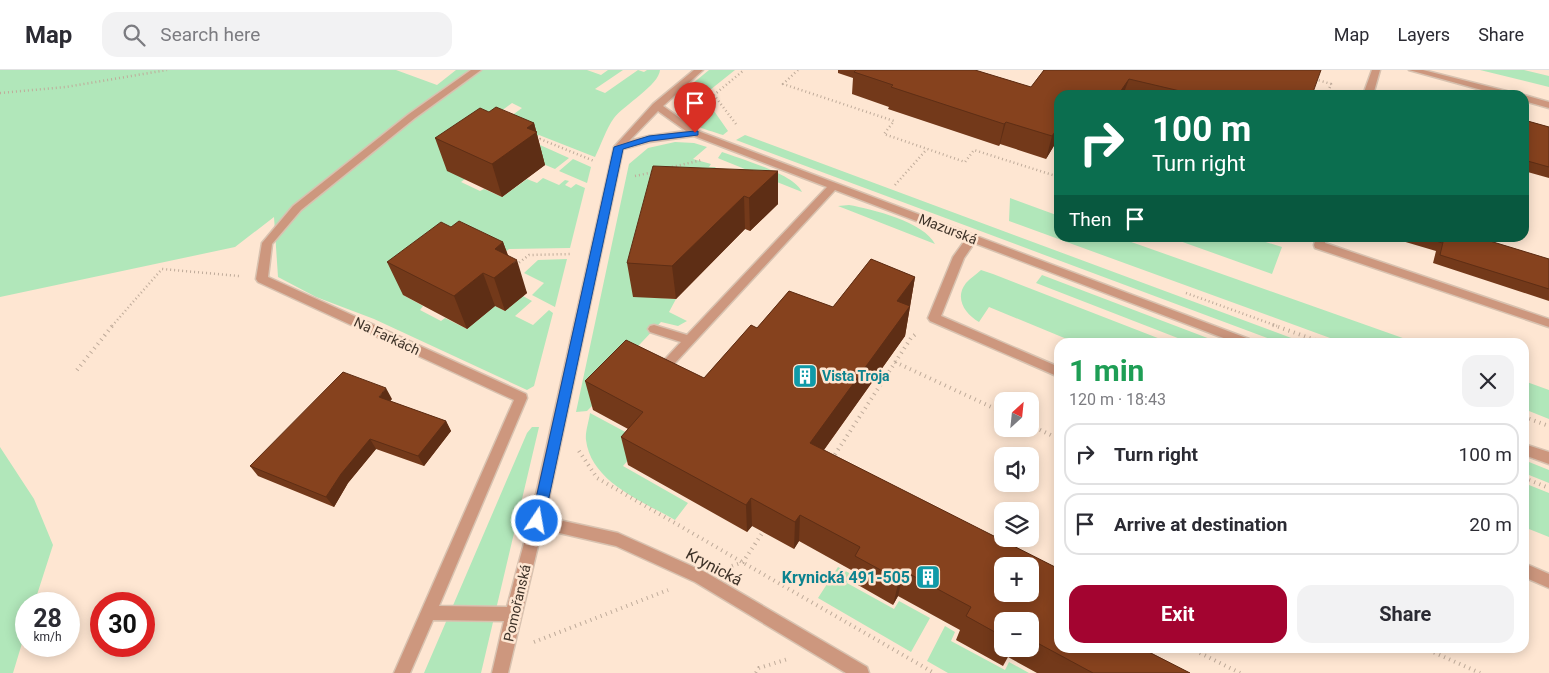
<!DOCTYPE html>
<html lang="en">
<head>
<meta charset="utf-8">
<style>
  body { margin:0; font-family:Roboto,sans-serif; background:#f2f2f3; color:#2b2b33; height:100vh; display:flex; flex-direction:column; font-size:19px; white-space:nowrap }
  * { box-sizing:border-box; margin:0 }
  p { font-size:16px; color:#7c7c81 }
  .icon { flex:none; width:28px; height:28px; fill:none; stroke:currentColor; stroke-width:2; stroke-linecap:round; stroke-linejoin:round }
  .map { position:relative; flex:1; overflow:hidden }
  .sheet { position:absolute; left:1054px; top:268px; width:475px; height:315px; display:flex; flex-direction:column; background:#fff; border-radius:15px; box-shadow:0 2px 12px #0003 }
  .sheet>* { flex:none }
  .banner { position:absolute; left:1054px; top:20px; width:475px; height:152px; border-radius:15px; box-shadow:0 2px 12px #0003; background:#0b6e4f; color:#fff; overflow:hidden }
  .needle { width:32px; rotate:27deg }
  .tools { position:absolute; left:994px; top:322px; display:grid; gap:10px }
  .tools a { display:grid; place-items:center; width:45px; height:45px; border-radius:10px; background:#fff; box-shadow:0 2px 12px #0003; font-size:25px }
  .speed { position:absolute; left:15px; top:522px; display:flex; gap:10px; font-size:25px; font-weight:700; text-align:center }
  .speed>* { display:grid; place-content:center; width:65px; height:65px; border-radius:50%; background:#fff; box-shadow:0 2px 12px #0003; line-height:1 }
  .speed small { font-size:12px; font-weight:400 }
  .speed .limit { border:8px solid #d22; background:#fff; color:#111 }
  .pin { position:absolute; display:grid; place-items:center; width:42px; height:42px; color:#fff; margin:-51px -21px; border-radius:50% 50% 50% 0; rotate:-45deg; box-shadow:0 0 5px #0007 }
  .pin .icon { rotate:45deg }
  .me { position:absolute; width:55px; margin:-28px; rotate:12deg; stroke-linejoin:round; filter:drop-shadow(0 0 4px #0008) }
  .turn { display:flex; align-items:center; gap:18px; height:105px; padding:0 15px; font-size:22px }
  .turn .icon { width:65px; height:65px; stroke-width:2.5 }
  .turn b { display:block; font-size:35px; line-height:42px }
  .then { display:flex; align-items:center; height:48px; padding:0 15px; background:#0003; gap:10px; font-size:19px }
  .round { display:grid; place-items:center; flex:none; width:52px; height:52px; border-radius:15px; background:#f2f2f3 }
  .summary { display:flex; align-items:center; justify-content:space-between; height:85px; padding:0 15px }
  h1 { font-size:30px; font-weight:700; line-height:38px; color:#1e9e55 }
  .cta { display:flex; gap:10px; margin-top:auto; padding:10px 15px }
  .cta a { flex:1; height:58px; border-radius:15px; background:#a30430; color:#fff; font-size:20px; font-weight:700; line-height:58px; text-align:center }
  .cta a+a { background:#f2f2f3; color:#2b2b33 }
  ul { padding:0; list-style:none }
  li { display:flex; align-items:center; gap:15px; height:62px; margin:0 10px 8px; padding:0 5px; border:2px solid #e1e1e2; border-radius:15px }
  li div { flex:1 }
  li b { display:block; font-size:19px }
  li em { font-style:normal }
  header { display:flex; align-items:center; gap:30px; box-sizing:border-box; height:70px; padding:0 25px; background:#fff; border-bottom:1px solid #e1e1e2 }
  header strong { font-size:24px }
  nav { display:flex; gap:28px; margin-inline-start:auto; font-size:18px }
  .search { width:350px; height:45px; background:#f2f2f3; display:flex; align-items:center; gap:12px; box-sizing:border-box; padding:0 18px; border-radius:15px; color:#7c7c81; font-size:19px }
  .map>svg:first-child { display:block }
  .green { fill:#b1e7ba }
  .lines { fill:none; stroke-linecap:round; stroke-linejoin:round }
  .lane-casing { stroke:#d8c2b0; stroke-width:3 }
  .street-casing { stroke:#d8c2b0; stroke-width:3 }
  .path-far1 { stroke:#bfab9a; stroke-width:2.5; stroke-dasharray:1 3; stroke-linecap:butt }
  .path { stroke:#bfab9a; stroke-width:4; stroke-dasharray:1 4.5; stroke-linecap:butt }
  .lane { fill:#cd977e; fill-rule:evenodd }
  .street { fill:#cd977e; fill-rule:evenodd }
  .wall { fill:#73391a; fill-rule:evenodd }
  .shaded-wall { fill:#5e2e15 }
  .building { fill:#86421e; stroke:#5e2e15; fill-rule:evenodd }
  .route { fill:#1a73e8; stroke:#114b97 }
  .labels { text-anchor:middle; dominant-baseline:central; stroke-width:5; stroke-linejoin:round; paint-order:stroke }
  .street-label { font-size:14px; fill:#3f3329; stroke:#fee6d2 }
  .culture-label { font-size:14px; font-weight:bold; fill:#0d838f; stroke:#fee6d2; text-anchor:start }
  .near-street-label { font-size:16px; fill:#3f3329; stroke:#fee6d2 }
  .near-culture-label { font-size:16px; font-weight:bold; fill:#0d838f; stroke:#fee6d2; text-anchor:end }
</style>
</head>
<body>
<header>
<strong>Map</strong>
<div class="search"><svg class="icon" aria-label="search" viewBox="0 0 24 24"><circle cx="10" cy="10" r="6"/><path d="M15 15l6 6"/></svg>Search here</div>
<nav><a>Map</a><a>Layers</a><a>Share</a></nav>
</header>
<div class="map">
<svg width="1549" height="603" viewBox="0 0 1549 603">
  <rect width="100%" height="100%" fill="#fee6d2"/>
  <path class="green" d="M0 0H396L437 15 456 0H587L601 5 608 0H623L595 19 605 23 638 0 644 2 647 0H660C659 15 624 35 614 48 606 59 601 75 595 87L539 65 534 68 500 54 522 38 512 33 481 56 465 109 461 112 480 121 484 119 502 127 527 109 537 113 543 108 559 115 565 110 569 111 565 115 571 118 576 114 585 118 570 178 509 179 504 183 403 225 423 236 420 240 441 251 445 248 467 259 495 236 505 241 523 226 532 231 515 246 533 255 549 240 553 243 534 316 527 320 374 249 316 227 278 207 274 147 235 177 0 227Z
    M709 0H735L710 20 692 14Z
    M1480 0H1524L1549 6V17Z
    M685 19 705 28 728 61 723 65C706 59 676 54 676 31Z
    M745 65 1302 272H1278L736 70Z
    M675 72 694 73 707 77 693 89 711 94 709 97H716L679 130 633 226 676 229 669 242 687 251 678 256 661 252 622 293 631 297 587 341 576 342 629 94 648 78Z
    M540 75 569 88 555 99 536 91 532 82Z
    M722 82C740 89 795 104 802 122L720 89 718 88Z
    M573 89 591 97 587 113 559 101Z
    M1010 128 1059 146V168H1120L1414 272H1341L1009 151Z
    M849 135C872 139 924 152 935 174L838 136Z
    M1178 168H1253L1282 177 1272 204 1177 170Z
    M567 189 555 237 532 225 544 213 524 203 538 190Z
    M981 200 993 204 1168 272H1074L989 237 979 252C965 244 954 228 966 213 970 208 977 204 981 200Z
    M1042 205 1218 272H1188L1036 213Z
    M1524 311 1549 320V349L1524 339Z
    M590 343 644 372 623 396 688 433 675 450C642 431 591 412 586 370 585 362 589 351 590 343Z
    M532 357H539L481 603H424L527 363Z
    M0 377 34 429 53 475 34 534H26V560L13 603H0Z
    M1524 390 1549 400V413L1524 403Z
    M1524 413 1549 423V467L1524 457Z
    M838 497 851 504 847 513 894 539 899 531 930 548 911 582 818 528Z
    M945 556 955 562 951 571 1005 600 1009 592 1029 603H948L927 591Z"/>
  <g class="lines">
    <defs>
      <path id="lane" d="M1372 0H1380L1373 25H1363Z
        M1409 0H1423L1514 23 1516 25H1500Z
        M1524 25 1549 32V38L1524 31Z
        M972 165 977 169 964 188 941 246 1059 297V307L930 251 928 248 953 187 968 166Z
        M1316 168H1326L1325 173 1549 249V257L1315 178 1314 175Z
        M1524 493 1549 504V518L1524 507Z"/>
      <path id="street" d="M471 0H481L415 48 301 140 272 174 268 207 526 324 527 328 439 536 507 537 530 451 614 77 653 34 694 0H703L663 36 698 61 1249 269 1251 272H1234L835 120 663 306H655L653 303 655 300 681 272 650 262 648 259 650 256 654 255 687 265 827 117 694 66 649 72 623 79 545 447 618 463 705 502 867 597 869 603H846L695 512 616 476 542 459 508 603H492L504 551 433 550 410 603H394L514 330 258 212 256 209 262 173 293 136 409 44ZM658 41 686 61 649 66 629 71Z
        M1524 374 1549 382V394L1524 385Z"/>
    </defs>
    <use href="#lane" class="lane-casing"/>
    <use href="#street" class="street-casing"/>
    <path class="path-far1" d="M798 0 783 14 894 51 884 64 965 92 974 80 1059 107
      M1315 9 1331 14 1327 25
      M0 23 66 17 167 0
      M736 54 714 25 744 0
      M537 72 540 69 594 91
      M672 97 702 90
      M635 106 654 102
      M895 115 927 79
      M516 195 529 185 571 184
      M1186 223 1277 256
      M112 256 162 199 239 206"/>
    <path class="path" d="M1273 255 1321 272
      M895 292 1002 342
      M77 300 113 255
      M1524 347 1549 356
      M1030 355 1059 369
      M579 381 597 408 934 603
      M832 389 911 268 918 262
      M1524 408 1549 418
      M732 496 743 492 765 459
      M534 572 668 520
      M1190 578 1240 603
      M1424 578 1480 603
      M756 603 759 598 788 589"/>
    <use href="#lane" class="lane"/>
    <use href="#street" class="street"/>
  </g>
  <path class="wall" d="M838 0H975L1031 17 1044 0 1312 25H1059V76L1055 74 1046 89 1000 74 999 76 888 39 889 37 852 24 853 8 838 3Z
    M489 42 534 53 545 95 502 127 447 101 435 68Z
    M1524 50 1549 57V108L1524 101Z
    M778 101V134L750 161 745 159 676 229 633 227 627 193Z
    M451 157 503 172 508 185 527 223 505 241 495 236 467 259 403 225 387 192Z
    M1392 168H1480L1549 189V231L1433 193 1436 181Z
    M871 189 915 207 905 266 824 380 1059 499V578H1141L1190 603H1037L1008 587 1003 596 956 570 960 560 898 526 893 535 851 511 853 501 799 471 794 479 752 456 747 462 628 395 621 367 628 359 593 340 585 311 626 270 704 308 751 255 757 258 789 221 833 237ZM1002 496H1030V524H1002ZM1002 551H1030V579H1002Z
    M392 329 390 331 446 351 451 361 424 396 376 379 348 413 334 437 258 406 250 396Z"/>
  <path class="shaded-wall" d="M1129 9 1123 25H1118Z
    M1006 52 1000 74 999 76 1004 54Z
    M534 53 545 95 502 127 492 94 527 58Z
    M1059 56V61L1055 74 1046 89 1052 66Z
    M778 101V134L750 161 749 128Z
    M744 126 745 159 676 229 672 196Z
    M503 172 511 195 517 190 527 223 505 241 494 208 495 179Z
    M483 203 495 236 467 259 454 226Z
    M915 207 905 266 808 402 810 373 897 231Z
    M386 318 392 329 385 337 379 327Z
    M446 351 451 361 424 396 418 386Z
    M370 369 376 379 348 413 334 437 326 427 341 404Z
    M751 428 752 456 747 462 746 435Z
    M800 445 799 471 794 479 795 452Z
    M904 501 898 526 893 535 899 510Z"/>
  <path class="building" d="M856 0H975L1031 17 1044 0H1321L1312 25H1197L1129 9 1118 25H1059V56L1052 66 1006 52 1004 54 891 17 893 15 854 2Z
    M496 37 534 53 527 58 537 62 492 94 435 68 480 38 489 42Z
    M1524 50 1549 57V97L1524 90Z
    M653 96 778 101 749 128 744 126 672 196 627 193Z
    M459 151 503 172 495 179 517 190 494 208 483 203 454 226 387 192 441 152 451 157Z
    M1427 168H1443L1442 173Z
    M1444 168H1480L1549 189V219L1440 185Z
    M871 189 915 207 897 231 910 236 810 373 1059 499V578H1141L1190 603H1093L1030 569V551H1002V566L966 546 971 537 904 501 899 510 855 486 860 477 800 445 795 452 751 428 746 435 621 367 643 342 585 311 626 270 704 308 751 255 757 258 789 221 833 237ZM1002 496H1030V524H1002Z
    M343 302 386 318 379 327 446 351 418 386 370 369 341 404 326 427 250 396Z"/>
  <path class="route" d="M695 61H698V65L650 71 623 79 544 451 542 455 537 457 533 455 531 451 614 77 649 66Z"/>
  <defs>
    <symbol id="building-square" viewBox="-11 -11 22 22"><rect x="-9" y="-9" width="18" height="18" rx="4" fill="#0f9aa8" stroke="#fee6d2"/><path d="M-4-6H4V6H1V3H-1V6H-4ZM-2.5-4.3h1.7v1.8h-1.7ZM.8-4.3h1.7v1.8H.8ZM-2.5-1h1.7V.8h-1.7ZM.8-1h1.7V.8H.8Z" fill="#fff"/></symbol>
  </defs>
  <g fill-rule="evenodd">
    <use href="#building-square" x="791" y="292" width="28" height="28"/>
    <use href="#building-square" x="914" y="493" width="28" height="28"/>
  </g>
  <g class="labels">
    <g class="street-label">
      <text transform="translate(948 159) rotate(21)">Mazurská</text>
      <text transform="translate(387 266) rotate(25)">Na Farkách</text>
      <text transform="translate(517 533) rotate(-77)">Pomořanská</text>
    </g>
    <g class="culture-label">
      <text x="822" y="306">Vista Troja</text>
    </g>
    <g class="near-street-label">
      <text transform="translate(714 497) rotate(28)">Krynická</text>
    </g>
    <g class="near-culture-label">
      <text x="910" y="507">Krynická 491-505</text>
    </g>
  </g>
</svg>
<div class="tools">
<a><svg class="needle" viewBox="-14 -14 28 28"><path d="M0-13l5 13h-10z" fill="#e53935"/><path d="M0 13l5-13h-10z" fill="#7c7c81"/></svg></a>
<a><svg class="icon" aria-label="sound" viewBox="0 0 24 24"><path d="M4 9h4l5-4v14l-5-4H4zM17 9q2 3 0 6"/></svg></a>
<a><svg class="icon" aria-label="layers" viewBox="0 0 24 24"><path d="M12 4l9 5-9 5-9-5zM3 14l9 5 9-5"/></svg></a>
<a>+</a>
<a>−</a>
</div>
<div class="speed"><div>28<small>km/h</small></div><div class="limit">30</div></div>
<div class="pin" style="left:695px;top:63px;background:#d93025"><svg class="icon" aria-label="arrive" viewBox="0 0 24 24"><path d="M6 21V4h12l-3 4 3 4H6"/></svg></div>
<svg class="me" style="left:537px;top:451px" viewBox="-20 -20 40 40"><circle r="17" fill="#1a73e8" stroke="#fff" stroke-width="3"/><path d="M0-11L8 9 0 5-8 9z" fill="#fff"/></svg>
<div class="banner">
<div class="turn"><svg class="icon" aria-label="right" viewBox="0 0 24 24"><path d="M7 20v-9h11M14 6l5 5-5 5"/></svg><div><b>100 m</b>Turn right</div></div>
<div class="then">Then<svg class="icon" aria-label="arrive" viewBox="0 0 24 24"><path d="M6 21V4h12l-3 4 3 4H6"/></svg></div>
</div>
<section class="sheet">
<div class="summary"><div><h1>1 min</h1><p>120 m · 18:43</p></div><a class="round"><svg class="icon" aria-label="close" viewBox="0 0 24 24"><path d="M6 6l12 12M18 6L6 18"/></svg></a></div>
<ul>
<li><svg class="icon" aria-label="right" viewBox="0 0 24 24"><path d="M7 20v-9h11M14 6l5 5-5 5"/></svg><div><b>Turn right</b></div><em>100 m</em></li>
<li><svg class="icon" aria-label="arrive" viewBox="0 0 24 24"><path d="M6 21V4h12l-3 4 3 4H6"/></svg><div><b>Arrive at destination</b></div><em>20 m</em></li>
</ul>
<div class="cta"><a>Exit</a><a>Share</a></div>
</section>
</div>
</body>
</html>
